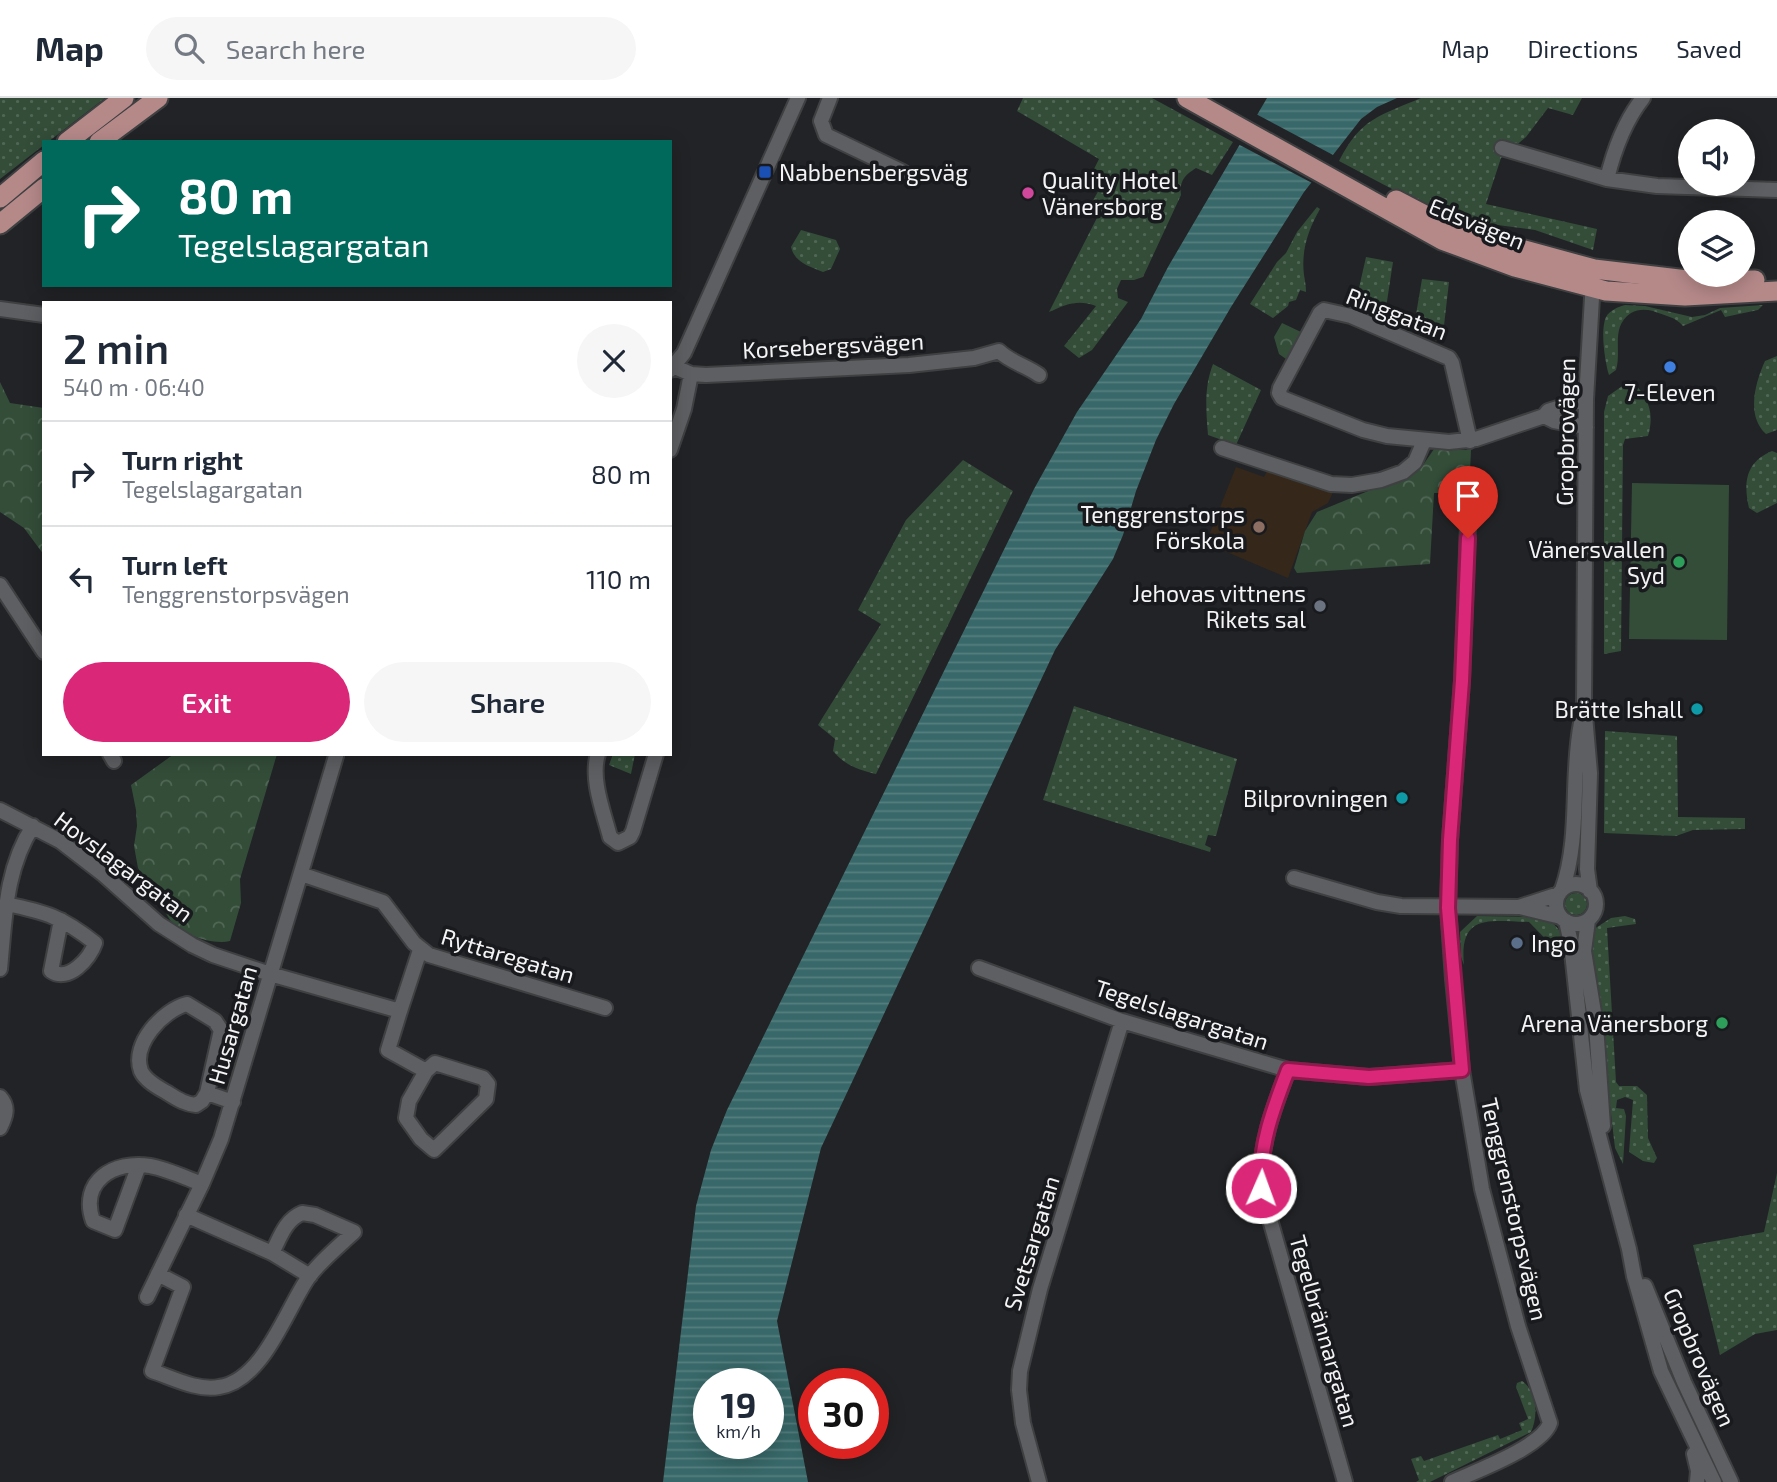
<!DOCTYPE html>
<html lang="en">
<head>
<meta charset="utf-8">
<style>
  body { margin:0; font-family:"Exo 2",sans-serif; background:#f6f6f7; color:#1f2937; height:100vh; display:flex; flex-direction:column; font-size:26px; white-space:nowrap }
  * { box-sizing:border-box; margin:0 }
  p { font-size:23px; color:#747a83 }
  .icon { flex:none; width:38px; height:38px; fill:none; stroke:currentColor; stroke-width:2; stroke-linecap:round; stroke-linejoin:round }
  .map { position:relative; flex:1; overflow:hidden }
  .details { position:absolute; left:42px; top:203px; width:630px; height:455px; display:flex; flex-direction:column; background:#fff; border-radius:0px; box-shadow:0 4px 18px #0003 }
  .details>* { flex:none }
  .hud { position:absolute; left:42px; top:42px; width:630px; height:147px; border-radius:0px; box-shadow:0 4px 18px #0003; background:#00695c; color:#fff; overflow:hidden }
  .buttons { position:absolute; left:1678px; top:21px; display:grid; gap:14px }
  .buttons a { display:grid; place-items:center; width:77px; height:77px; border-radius:50%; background:#fff; box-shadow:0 4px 18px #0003; font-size:35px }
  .speed { position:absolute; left:693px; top:1270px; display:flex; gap:14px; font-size:35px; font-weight:700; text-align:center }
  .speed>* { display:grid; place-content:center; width:91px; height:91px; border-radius:50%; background:#fff; box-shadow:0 4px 18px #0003; line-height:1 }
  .speed small { font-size:18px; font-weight:400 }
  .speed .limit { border:10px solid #d22; background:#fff; color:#111 }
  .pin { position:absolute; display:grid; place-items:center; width:60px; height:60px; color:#fff; margin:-72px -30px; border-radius:50% 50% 50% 0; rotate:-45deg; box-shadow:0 0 7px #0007 }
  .pin .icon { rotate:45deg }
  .me { position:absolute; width:77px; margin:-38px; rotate:2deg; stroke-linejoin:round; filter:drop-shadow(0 0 5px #0008) }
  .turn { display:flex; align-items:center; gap:24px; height:147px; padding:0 21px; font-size:32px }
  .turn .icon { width:91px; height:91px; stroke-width:2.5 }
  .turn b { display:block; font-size:49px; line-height:60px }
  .round { display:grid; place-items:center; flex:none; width:74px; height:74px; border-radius:37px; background:#f6f6f7 }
  .overview { display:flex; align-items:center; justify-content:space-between; height:119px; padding:0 21px }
  h1 { font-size:42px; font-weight:600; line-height:52px }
  .button { display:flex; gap:14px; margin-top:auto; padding:14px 21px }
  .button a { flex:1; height:80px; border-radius:42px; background:#db2777; color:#fff; font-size:28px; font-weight:600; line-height:80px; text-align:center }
  .button a+a { background:#f6f6f7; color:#1f2937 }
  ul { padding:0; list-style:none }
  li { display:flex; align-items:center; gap:21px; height:105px; padding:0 21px; border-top:2px solid #e0e1e3 }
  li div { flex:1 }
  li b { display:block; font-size:26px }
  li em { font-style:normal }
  header { display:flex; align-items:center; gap:42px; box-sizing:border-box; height:98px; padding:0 35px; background:#fff; border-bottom:2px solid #e0e1e3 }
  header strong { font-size:33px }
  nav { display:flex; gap:38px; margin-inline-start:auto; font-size:24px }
  .search { width:490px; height:63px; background:#f6f6f7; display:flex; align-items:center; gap:18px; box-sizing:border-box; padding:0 24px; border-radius:38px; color:#747a83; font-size:26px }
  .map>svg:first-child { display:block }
  .education { fill:#35281a }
  .green { fill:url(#green-dots) }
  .forest { fill:url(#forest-crowns) }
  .pitch { fill:#334d39 }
  .water { fill:url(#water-rules); fill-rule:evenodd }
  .pier { fill:#222326 }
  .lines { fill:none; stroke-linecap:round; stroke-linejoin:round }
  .minor-casing { stroke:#3f4042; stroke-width:18 }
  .major-casing { stroke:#3f4042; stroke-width:23 }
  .minor { stroke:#5e5f62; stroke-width:14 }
  .major { stroke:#b68989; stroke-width:19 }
  .route-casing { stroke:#8e194d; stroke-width:18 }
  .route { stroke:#db2777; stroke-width:12 }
  .transit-dot { fill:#1a4fb4; stroke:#191a1d; stroke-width:2.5 }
  .hotel-dot { fill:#d1479c; stroke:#191a1d; stroke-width:2.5 }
  .shop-dot { fill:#3f7fe0; stroke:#191a1d; stroke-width:2.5 }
  .education-dot { fill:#8d6e63; stroke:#191a1d; stroke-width:2.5 }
  .leisure-dot { fill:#2e9e5b; stroke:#191a1d; stroke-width:2.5 }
  .worship-dot { fill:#6b7280; stroke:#191a1d; stroke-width:2.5 }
  .culture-dot { fill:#0f9aa8; stroke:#191a1d; stroke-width:2.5 }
  .service-dot { fill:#5c6f8a; stroke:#191a1d; stroke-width:2.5 }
  .labels { text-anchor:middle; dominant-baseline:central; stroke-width:7; stroke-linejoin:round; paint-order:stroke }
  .poi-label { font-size:23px; fill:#f4f4f6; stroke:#191a1d; text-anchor:end }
  .street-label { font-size:23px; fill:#f4f4f6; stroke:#191a1d }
</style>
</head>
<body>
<header>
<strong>Map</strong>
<div class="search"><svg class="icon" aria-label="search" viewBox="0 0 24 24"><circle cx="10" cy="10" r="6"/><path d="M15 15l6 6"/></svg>Search here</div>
<nav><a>Map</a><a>Directions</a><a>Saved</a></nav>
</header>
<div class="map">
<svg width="1777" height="1384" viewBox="0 0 1777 1384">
  <defs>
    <pattern id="green-dots" width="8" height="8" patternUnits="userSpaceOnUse" patternTransform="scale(1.75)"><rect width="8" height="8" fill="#334d39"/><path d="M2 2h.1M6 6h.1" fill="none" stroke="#516756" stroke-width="1.8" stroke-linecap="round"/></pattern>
    <pattern id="forest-crowns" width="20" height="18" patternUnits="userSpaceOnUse" patternTransform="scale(1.75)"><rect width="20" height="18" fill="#334d39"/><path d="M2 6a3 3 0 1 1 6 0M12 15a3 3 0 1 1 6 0" fill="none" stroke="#516756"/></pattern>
    <pattern id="water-rules" width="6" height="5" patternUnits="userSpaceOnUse" patternTransform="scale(1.75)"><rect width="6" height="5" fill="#386869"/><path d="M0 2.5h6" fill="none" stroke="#557e7f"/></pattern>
  </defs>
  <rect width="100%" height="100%" fill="#222326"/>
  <path class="education" d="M1236 369 1264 379 1268 371 1334 392 1328 405 1312 414 1288 480 1206 445Z"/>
  <path class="green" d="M0 0H105L48 44H44V47L0 81Z
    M1023 0H1152L1233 44 1212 77 1196 70C1185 77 1179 83 1181 97L1143 179 1134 182H1121L1117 191 1118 200 1128 204 1092 252 1079 260 1064 248 1096 208C1078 201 1066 206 1049 214L1102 110 1092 104 1107 78 1094 71 1099 61 1017 13Z
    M1421 0H1582L1573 17 1548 10 1526 39 1501 60 1486 106 1597 131 1593 152 1535 132 1475 124 1428 110 1339 63C1361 20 1379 18 1421 0Z
    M1317 109 1320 111C1308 132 1301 153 1304 177 1305 183 1306 188 1306 194L1300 192 1296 202 1289 204 1288 208 1273 220 1250 206 1277 164 1286 155 1297 134Z
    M801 132 836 142 840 151 831 171 823 174C809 168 795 165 791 149Z
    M1366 159 1393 164 1384 223 1354 212Z
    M1422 181 1449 184 1442 245 1413 234Z
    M1625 207 1645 208 1692 219 1705 217 1720 210 1763 207 1758 212 1725 219 1721 212 1683 228C1676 219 1663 217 1653 213 1645 211 1638 211 1631 215 1610 229 1622 252 1616 272L1609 277C1605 264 1600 232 1606 219 1610 212 1618 209 1625 207Z
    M1777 258V332L1766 336C1746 318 1755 285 1765 263Z
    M1213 266 1261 292 1236 347 1208 337C1206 312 1204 289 1213 266Z
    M1631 282C1648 299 1655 314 1648 338L1625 341 1623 347 1621 553 1604 556V314L1608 298Z
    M1772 353 1777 355V405L1757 415 1749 410C1743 384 1746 364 1772 353Z
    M963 362 1013 393 876 676C858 672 845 667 833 653L835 641 818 627 881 526 858 512 906 422Z
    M1074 608 1237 661 1216 738 1208 737 1205 747 1211 750 1210 754 1043 702Z
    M1605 633 1677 638 1678 719 1745 720V731L1693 732 1676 738 1604 735Z
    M613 656H635L631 676 609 667Z
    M1565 806a11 11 0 1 1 22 0a11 11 0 1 1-22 0Z
    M1477 818 1542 819C1563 828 1565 843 1567 863L1529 824C1489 823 1459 815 1464 867L1461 859 1460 834Z
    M1625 818 1635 821 1636 826 1607 830 1616 984 1619 988H1637L1647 997 1648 1040 1657 1060 1654 1065 1643 1063 1629 1054 1633 1002 1625 999 1617 1002 1616 1010 1624 1011 1626 1018 1623 1066 1615 1050 1603 948 1589 854 1590 837 1594 831 1611 820Z
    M1777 1075V1232L1755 1236 1720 1257 1693 1147 1764 1134Z
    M1522 1283C1538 1294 1538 1319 1531 1334L1430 1384H1416L1419 1382 1411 1361 1421 1358 1424 1363 1498 1337 1500 1341 1522 1332 1519 1325 1528 1321 1516 1289 1517 1285Z"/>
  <path class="forest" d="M1282 225 1301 234 1292 254 1286 261 1279 256 1274 239Z
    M0 284 10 305 44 310V457L24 430 0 414Z
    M1434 351 1471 352 1469 395H1434L1430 466 1297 475 1294 470 1305 433 1317 414 1412 375 1423 367Z
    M174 656H277L240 781 241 805 230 843C212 847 181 837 170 822 159 805 149 787 138 770L134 748 137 728 136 712 131 687Z"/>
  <path class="pitch" d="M1632 385 1729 387 1727 542 1629 541Z"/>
  <path class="water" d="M1267 0H1397L1377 9 1361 21 1304 94 1231 209 1174 306 1156 342 1136 393 1123 437 1113 461 1055 552 821 1050 777 1223 808 1384H663L696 1108 711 1052 727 1012 1034 391 1077 314 1141 221 1168 169ZM709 1286H768V1346H709Z"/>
  <path class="pier" d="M1254 15 1335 58 1314 86 1236 45Z"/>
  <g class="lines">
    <defs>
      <path id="minor" d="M830 0 821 23 826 37 903 74
        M1502 50 1607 81 1657 88 1777 92
        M1607 81C1614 52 1624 24 1643 0
        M0 211 44 217
        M675 269 691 276 706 277 909 267 974 260 999 253C1010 264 1027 268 1039 277
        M670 272 684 255 798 0
        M1544 318 1554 323 1586 329
        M1470 343 1452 265 1449 260 1351 218 1324 212 1320 215 1280 290 1279 295 1282 300 1363 332 1387 338 1449 344 1476 341 1544 318 1548 313 1586 301
        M1222 350 1331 386 1352 387 1381 382 1403 374 1415 364 1424 343
        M670 352 684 311 691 276
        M0 487 44 554
        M110 656 114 663
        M598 656C590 681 604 715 610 739L618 745 630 739 633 733 656 656
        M0 712 60 743 104 777 159 826 192 847 213 857 270 876 400 913 420 852
        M301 776 383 804 414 845 429 857 605 910
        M1294 780 1377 804 1401 808 1519 809 1559 796
        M1556 806a20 20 0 1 1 40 0a20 20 0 1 1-40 0Z
        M1562 792C1581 738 1570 680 1581 625
        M1590 793 1587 771 1590 675 1584 606 1586 301 1593 183
        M6 806C46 814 62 819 95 845 90 861 68 885 51 873L61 822
        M1520 809 1561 819
        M1588 822 1584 853 1596 927 1603 1028
        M1566 823 1571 845 1587 992 1629 1151 1634 1178 1661 1273 1714 1384
        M979 870 1122 923 1288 972 1369 979 1462 972
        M0 871C5 821 5 771 33 728
        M400 913 388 952 426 973 435 965 483 980 488 986 486 1001 434 1052 421 1041 406 1020 409 1003 426 973
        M1288 972C1273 1011 1259 1048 1261 1090L1345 1384
        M207 995 221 932 215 923 187 906C163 912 131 946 141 973 145 982 157 989 166 994 176 1000 184 1006 196 1007L202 1003 207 995 233 1004
        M0 999C9 1009 6 1018 0 1030
        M139 1067 115 1132 93 1123C79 1083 114 1062 150 1068 167 1071 186 1080 202 1086
        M272 1155 310 1178
        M158 1176 183 1189 152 1273C173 1280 197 1293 219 1289 263 1283 286 1212 308 1180 320 1163 339 1148 354 1134L315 1117 302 1115C285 1122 280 1140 272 1155L186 1117
        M1645 1188 1684 1284 1731 1384
        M147 1199 202 1086 221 1041 336 658
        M1694 1356 1698 1373 1697 1384
        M1039 1384 1023 1325 1019 1292 1020 1273 1040 1191 1122 923
        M1452 1384C1476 1373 1542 1349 1550 1325L1518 1228 1482 1091 1462 972 1453 881 1448 810 1450 742 1462 583 1469 401"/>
      <path id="major" d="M1187 0 1442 142 1515 169 1606 193 1685 198 1777 193
        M67 44 124 0
        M99 44 158 0
        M0 100 44 63
        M1396 102 1442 126 1499 145 1594 171 1696 183 1755 182
        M0 126 44 90"/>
    </defs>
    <use href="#minor" class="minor-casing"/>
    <use href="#major" class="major-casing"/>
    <use href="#minor" class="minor"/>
    <use href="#major" class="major"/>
  </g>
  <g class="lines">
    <defs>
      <path id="route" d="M1261 1090C1259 1048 1273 1011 1288 972L1369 979 1462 972 1448 810 1450 742 1462 583 1468 440"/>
    </defs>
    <use href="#route" class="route-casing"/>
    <use href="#route" class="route"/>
  </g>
  <rect class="transit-dot" x="758" y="67" width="14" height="14" rx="3.5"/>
  <circle class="hotel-dot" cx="1028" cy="95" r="7"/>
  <circle class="shop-dot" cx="1670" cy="269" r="7"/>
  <circle class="education-dot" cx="1259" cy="429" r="7"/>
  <g class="leisure-dot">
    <circle cx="1679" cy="464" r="7"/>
    <circle cx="1722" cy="925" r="7"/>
  </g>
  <circle class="worship-dot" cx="1320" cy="508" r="7"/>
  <g class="culture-dot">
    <circle cx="1697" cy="611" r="7"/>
    <circle cx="1402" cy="700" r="7"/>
  </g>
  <circle class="service-dot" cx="1517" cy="845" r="7"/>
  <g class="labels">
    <g class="poi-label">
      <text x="779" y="74" text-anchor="start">Nabbensbergsväg</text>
      <text x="1042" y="82" text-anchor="start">Quality Hotel<tspan x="1042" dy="26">Vänersborg</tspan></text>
      <text x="1670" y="294" text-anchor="middle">7-Eleven</text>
      <text x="1245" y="416">Tenggrenstorps<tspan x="1245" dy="26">Förskola</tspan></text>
      <text x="1665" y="451">Vänersvallen<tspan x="1665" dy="26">Syd</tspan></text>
      <text x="1306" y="495">Jehovas vittnens<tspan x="1306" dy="26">Rikets sal</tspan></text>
      <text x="1683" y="611">Brätte Ishall</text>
      <text x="1388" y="700">Bilprovningen</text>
      <text x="1531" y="845" text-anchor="start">Ingo</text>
      <text x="1708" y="925">Arena Vänersborg</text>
    </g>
    <g class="street-label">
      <text transform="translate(1477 125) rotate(22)">Edsvägen</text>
      <text transform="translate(1397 215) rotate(21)">Ringgatan</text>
      <text transform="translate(833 247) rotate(-3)">Korsebergsvägen</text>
      <text transform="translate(1565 334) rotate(-89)">Gropbrovägen</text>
      <text transform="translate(124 768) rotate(37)">Hovslagargatan</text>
      <text transform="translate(508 857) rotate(17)">Ryttaregatan</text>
      <text transform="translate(1182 916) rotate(18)">Tegelslagargatan</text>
      <text transform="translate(232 927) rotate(-74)">Husargatan</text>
      <text transform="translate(1515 1111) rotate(77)">Tenggrenstorpsvägen</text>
      <text transform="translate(1031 1145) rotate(-73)">Svetsargatan</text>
      <text transform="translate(1325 1233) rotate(74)">Tegelbrännargatan</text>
      <text transform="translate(1700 1259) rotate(67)">Gropbrovägen</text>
    </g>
  </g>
</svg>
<div class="buttons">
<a><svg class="icon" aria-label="sound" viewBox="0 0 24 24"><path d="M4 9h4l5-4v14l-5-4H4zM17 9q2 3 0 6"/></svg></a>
<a><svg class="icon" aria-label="layers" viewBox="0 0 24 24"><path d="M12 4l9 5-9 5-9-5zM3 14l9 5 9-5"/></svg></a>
</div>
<div class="speed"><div>19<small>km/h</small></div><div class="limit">30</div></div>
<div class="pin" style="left:1468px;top:440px;background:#d93025"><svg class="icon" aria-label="arrive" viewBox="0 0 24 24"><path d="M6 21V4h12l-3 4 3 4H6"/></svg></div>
<svg class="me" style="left:1261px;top:1090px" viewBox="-20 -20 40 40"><circle r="17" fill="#db2777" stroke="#fff" stroke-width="3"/><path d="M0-11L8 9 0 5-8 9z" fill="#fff"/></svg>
<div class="hud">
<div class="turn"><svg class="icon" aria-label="right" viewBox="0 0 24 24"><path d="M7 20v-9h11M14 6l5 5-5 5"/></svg><div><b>80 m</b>Tegelslagargatan</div></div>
</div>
<section class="details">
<div class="overview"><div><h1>2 min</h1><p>540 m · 06:40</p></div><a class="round"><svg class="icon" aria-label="close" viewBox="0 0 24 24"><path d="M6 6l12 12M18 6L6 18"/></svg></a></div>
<ul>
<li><svg class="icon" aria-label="right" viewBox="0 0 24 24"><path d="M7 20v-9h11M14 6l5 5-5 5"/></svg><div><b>Turn right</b><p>Tegelslagargatan</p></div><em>80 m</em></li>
<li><svg class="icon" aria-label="left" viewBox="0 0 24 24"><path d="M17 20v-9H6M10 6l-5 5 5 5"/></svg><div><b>Turn left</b><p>Tenggrenstorpsvägen</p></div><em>110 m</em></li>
</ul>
<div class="button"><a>Exit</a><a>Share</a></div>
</section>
</div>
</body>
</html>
